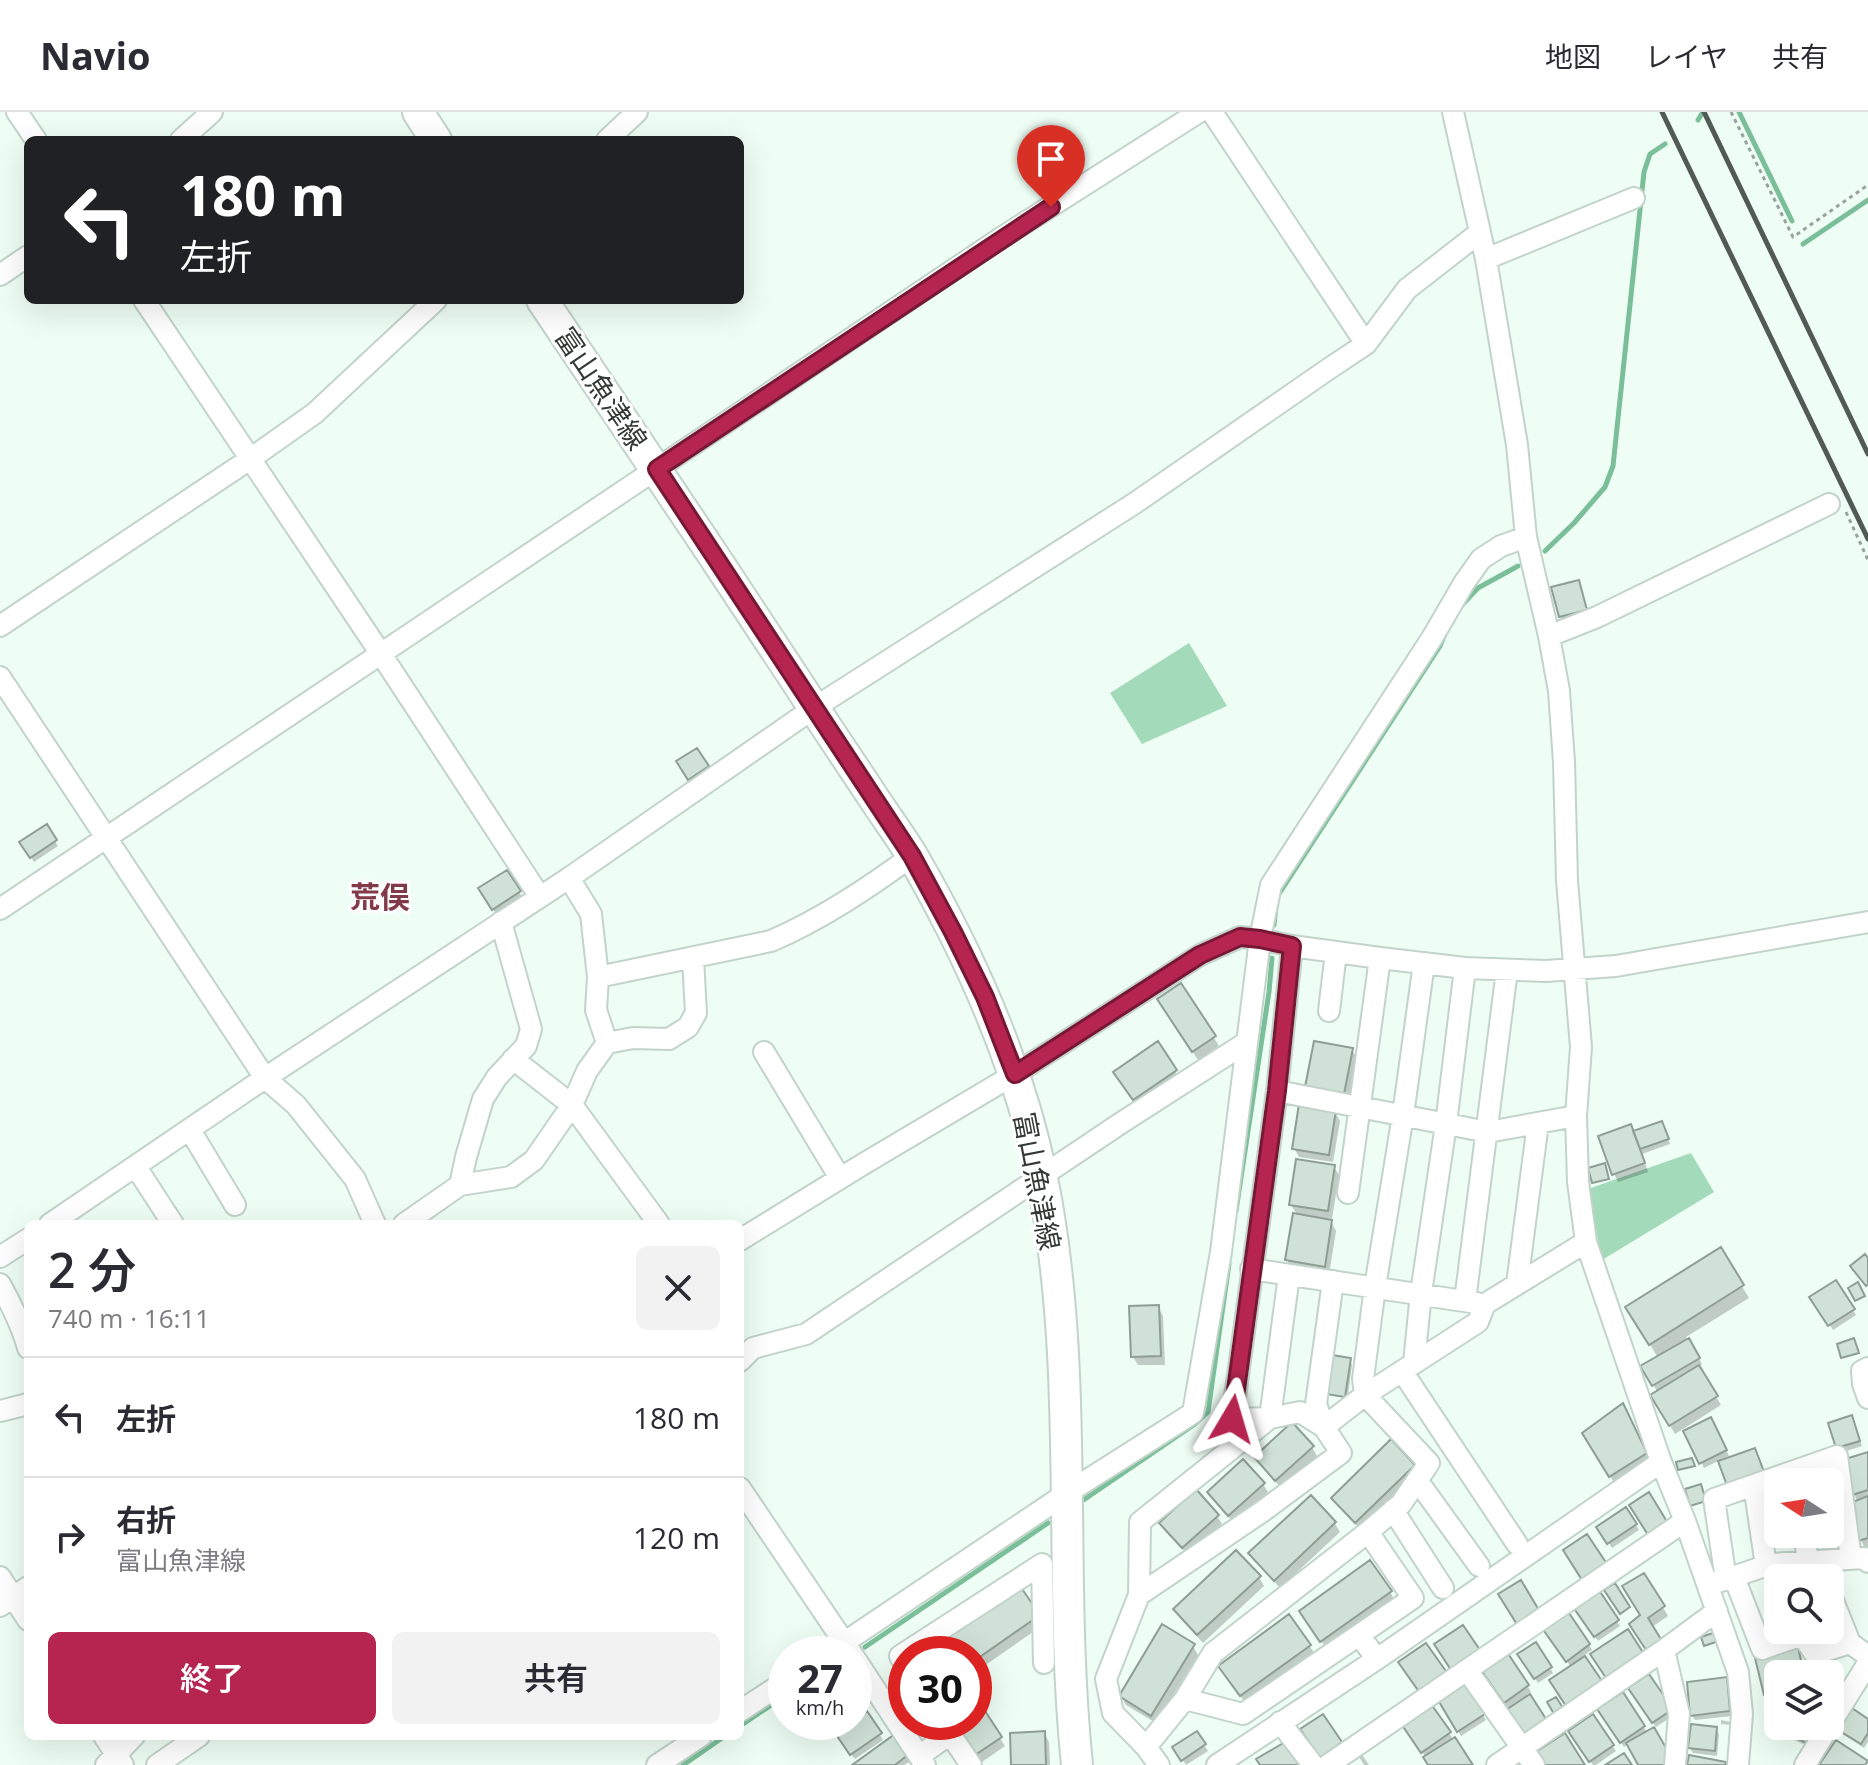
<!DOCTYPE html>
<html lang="ja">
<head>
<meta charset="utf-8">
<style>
  body { margin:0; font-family:"Open Sans","Noto Sans JP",sans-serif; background:#f2f2f3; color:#2b2b33; height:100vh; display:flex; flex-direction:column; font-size:30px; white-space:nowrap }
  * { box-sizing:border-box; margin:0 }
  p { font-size:26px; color:#7c7c81 }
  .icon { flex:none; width:44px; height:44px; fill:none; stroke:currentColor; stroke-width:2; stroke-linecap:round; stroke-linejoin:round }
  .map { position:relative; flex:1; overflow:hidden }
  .side { position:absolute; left:24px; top:1108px; width:720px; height:520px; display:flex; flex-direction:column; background:#fff; border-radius:12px; box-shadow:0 8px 32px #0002 }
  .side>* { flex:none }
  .top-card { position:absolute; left:24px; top:24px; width:720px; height:168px; border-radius:12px; box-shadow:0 8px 32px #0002; background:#202124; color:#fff; overflow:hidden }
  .needle { width:52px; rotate:282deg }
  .buttons { position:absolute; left:1764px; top:1356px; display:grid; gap:16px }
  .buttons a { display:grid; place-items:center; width:80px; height:80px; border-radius:12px; background:#fff; box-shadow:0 8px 32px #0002; font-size:40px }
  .speed { position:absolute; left:768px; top:1524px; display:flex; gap:16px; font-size:40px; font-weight:700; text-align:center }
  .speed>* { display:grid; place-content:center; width:104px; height:104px; border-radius:50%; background:#fff; box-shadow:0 8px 32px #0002; line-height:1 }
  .speed small { font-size:20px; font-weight:400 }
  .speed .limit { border:12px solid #d22; background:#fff; color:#111 }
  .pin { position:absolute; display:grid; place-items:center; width:68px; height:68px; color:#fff; margin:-82px -34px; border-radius:50% 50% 50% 0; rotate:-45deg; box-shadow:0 0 8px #0007 }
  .pin .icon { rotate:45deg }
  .me { position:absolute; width:88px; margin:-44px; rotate:7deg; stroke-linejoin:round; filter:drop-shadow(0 0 6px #0008) }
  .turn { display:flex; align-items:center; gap:28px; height:168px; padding:0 24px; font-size:36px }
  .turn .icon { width:104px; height:104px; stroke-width:2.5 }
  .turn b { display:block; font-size:56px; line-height:68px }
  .round { display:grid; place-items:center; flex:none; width:84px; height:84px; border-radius:12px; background:#f2f2f3 }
  .headline { display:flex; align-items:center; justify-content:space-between; height:136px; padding:0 24px }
  h1 { font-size:48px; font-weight:600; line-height:60px }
  .cta { display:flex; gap:16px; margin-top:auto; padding:16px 24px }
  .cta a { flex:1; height:92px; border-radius:12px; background:#b52550; color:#fff; font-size:32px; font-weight:600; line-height:92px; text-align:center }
  .cta a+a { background:#f2f2f3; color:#2b2b33 }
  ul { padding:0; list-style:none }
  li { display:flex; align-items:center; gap:24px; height:120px; padding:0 24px; border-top:2px solid #e1e1e2 }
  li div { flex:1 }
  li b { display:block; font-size:30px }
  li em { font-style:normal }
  header { display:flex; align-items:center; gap:48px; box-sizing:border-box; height:112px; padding:0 40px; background:#fff; border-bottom:2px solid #e1e1e2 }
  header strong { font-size:38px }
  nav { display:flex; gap:44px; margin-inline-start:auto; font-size:28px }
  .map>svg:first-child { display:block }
  .green { fill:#a2daba }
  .shadow { fill:#0003 }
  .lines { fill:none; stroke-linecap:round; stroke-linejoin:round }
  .stream { stroke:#7abf99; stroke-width:5 }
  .building { fill:#d0e2d7; stroke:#8e9e94; stroke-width:2 }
  .street-casing { stroke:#c2d4c9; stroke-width:24 }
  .primary-casing { stroke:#c2d4c9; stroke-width:34 }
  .path { stroke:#97a29b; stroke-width:3; stroke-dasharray:4 4; stroke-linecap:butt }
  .street { stroke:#fff; stroke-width:20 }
  .primary { stroke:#fff; stroke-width:30 }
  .rail { stroke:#525a55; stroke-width:5 }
  .route-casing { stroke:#761834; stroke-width:20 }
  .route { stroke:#b52550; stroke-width:14 }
  .labels { text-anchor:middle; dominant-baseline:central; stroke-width:6; stroke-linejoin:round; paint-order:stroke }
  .street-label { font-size:28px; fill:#333a36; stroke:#fff }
  .neighbourhood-label { font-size:30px; font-weight:bold; fill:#823a49; stroke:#fff }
</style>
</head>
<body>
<header>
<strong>Navio</strong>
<nav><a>地図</a><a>レイヤ</a><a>共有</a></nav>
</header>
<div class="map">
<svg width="1868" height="1653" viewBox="0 0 1868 1653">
  <rect width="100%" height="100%" fill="#effef5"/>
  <path class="green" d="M1189 531 1227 594 1142 632 1110 581Z
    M1691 1041 1714 1080 1602 1148 1588 1077Z"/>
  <path class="shadow" d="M1578 470 1588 503 1563 510 1560 504Z
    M696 638 710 660 693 672 679 650Z
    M46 715 58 734 34 750 22 730Z
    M507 760 522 785 496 802 481 776Z
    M1181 873 1219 934 1198 948 1164 896Z
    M1352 938 1357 946 1349 990 1312 983Z
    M1175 959 1180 967 1139 996 1121 969Z
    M1335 1000 1340 1009 1333 1050 1299 1045 1294 1036Z
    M1664 1016 1670 1032 1642 1042 1648 1060 1618 1070 1614 1062 1634 1021Z
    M1334 1055 1339 1063 1332 1107 1329 1106 1336 1119 1329 1163 1292 1157 1287 1148 1298 1104 1291 1093Z
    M1720 1138 1749 1186 1686 1225 1702 1252 1698 1254 1721 1293 1675 1322 1652 1284 1658 1281 1643 1255 1658 1246 1628 1195Z
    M1835 1170 1856 1203 1833 1218 1812 1185Z
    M1158 1195 1163 1204 1165 1253H1138L1133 1245Z
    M1334 1245 1349 1248 1352 1253 1348 1283 1328 1282Z
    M1627 1302 1650 1350 1615 1372 1584 1321Z
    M1851 1305 1862 1334 1840 1341 1837 1336Z
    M1711 1307 1729 1344 1721 1347 1730 1378 1720 1348 1704 1356 1686 1319Z
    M1312 1335 1317 1344 1281 1376 1262 1354 1257 1346Z
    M1868 1342V1436L1865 1437 1847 1394 1858 1390 1854 1382Z
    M1414 1354 1419 1362 1361 1418 1338 1394 1333 1386Z
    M1263 1372 1268 1380 1234 1411 1214 1389 1209 1380Z
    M1311 1386 1335 1412 1340 1420 1280 1476 1256 1450 1251 1441Z
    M1626 1398 1639 1418 1612 1436 1599 1416Z
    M1217 1404 1222 1412 1188 1443 1166 1420 1162 1411Z
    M1644 1463 1668 1504 1652 1515 1653 1546 1632 1512 1642 1504Z
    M1259 1465 1264 1474 1203 1531 1180 1506 1175 1498Z
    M1020 1477 1043 1513 974 1561V1542H955Z
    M1390 1480 1395 1489 1327 1537 1306 1508Z
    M1598 1481 1620 1514 1598 1529 1576 1496Z
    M1289 1505 1315 1542 1246 1592 1226 1563Z
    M1547 1522 1589 1533 1592 1538 1583 1544 1603 1576 1571 1555Z
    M1535 1533 1553 1561 1538 1571 1520 1542Z
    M1193 1534 1198 1543 1156 1611 1126 1593 1121 1584Z
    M1797 1538 1802 1546 1806 1562H1778V1589L1770 1591 1765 1582 1757 1547Z
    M1507 1543 1528 1575 1531 1580 1527 1582 1547 1613 1527 1626 1484 1558Z
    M1726 1567 1729 1573 1732 1604 1695 1608 1692 1603Z
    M857 1568 870 1588 856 1598 854 1595V1569Z
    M1465 1574 1486 1608 1461 1624 1440 1589Z
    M1631 1577 1674 1603 1656 1615Z
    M1622 1583 1647 1620 1673 1653H1641L1628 1632 1624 1635 1600 1598Z
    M974 1585 1005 1634 982 1650 955 1610H974Z
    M1431 1595 1449 1621 1470 1653H1430L1418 1632Z
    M866 1602 883 1628 855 1647 840 1627Z
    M1592 1604 1616 1639 1596 1653H1593L1570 1619Z
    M1721 1608 1730 1610 1731 1613 1721 1612Z
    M1868 1609V1630L1864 1636 1844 1623 1841 1618Z
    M1793 1614H1821L1812 1636 1792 1627 1789 1622Z
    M1716 1617 1719 1622 1717 1644 1693 1641 1690 1636Z
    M1044 1621 1049 1630 1050 1653H1013Z
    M1196 1621 1208 1639 1186 1653 1175 1636Z
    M895 1625 911 1649 904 1653H856Z
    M1361 1641 1369 1653H1364L1358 1643Z"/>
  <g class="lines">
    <path class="stream" d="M1739 0 1792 109
      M1698 8 1703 0
      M1803 132 1868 88
      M1545 439 1574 411 1605 375 1613 354 1644 60 1650 42 1665 32
      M1461 494 1478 476 1518 454
      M1277 785 1440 534 1444 524
      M1274 813 1276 794
      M1236 1099 1269 880 1272 846
      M1082 1389 1195 1312 1208 1300 1229 1152
      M865 1535 1048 1411
      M740 1614 786 1583
      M683 1653 725 1624"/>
  </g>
  <path class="building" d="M1579 468 1587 498 1559 505 1551 475Z
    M697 636 709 654 688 668 676 649Z
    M47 712 57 728 30 746 19 730Z
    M507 758 521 779 492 798 478 776Z
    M1181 871 1216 924 1192 940 1157 887Z
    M1158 929 1177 958 1133 988 1113 960Z
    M1314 929 1353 936 1344 982 1305 975Z
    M1299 992 1336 998 1329 1043 1292 1037Z
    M1662 1009 1669 1027 1640 1037 1633 1019Z
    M1631 1012 1645 1051 1612 1063 1598 1024Z
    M1296 1047 1335 1053 1328 1099 1289 1093Z
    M1605 1051 1609 1067 1592 1071 1588 1056Z
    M1293 1101 1332 1108 1325 1155 1285 1148Z
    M1721 1135 1744 1173 1649 1233 1625 1195Z
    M1865 1142 1868 1146V1172L1866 1174 1850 1154Z
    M1836 1168 1855 1197 1828 1214 1809 1185Z
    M1858 1170 1865 1184 1855 1189 1848 1176Z
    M1159 1193 1161 1244 1131 1245 1129 1194Z
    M1689 1226 1700 1246 1652 1274 1640 1254Z
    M1854 1226 1859 1241 1841 1246 1837 1232Z
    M1332 1243 1351 1246 1345 1285 1326 1282Z
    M1699 1253 1718 1284 1669 1314 1650 1283Z
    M1623 1291 1647 1341 1609 1365 1582 1321Z
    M1852 1303 1860 1329 1836 1336 1828 1311Z
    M1711 1305 1727 1338 1699 1352 1683 1319Z
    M1292 1310 1314 1334 1275 1369 1254 1345Z
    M1391 1327 1415 1353 1355 1411 1331 1386Z
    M1755 1336 1766 1365 1729 1379 1718 1349Z
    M1868 1340V1378L1852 1383 1842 1348Z
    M1692 1346 1695 1354 1678 1358 1676 1350Z
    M1243 1347 1265 1371 1228 1404 1207 1380Z
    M1701 1372 1706 1389 1690 1394 1685 1377Z
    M1196 1377 1219 1403 1182 1436 1159 1411Z
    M1649 1380 1669 1413 1650 1426 1629 1393Z
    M1311 1383 1336 1410 1274 1469 1248 1441Z
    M1868 1384V1426L1858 1429 1845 1393Z
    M1626 1395 1637 1412 1607 1432 1596 1415Z
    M1587 1422 1607 1452 1582 1468 1563 1438Z
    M1236 1438 1261 1464 1197 1523 1173 1497Z
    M1370 1448 1392 1479 1320 1530 1299 1499Z
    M1644 1461 1665 1494 1648 1506 1662 1529 1646 1538 1629 1512 1640 1503 1622 1474Z
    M1521 1468 1540 1500 1518 1514 1498 1482Z
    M1615 1471 1630 1495 1620 1502 1604 1478Z
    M1020 1474 1040 1503 974 1549V1542H954L944 1527Z
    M1599 1478 1619 1508 1594 1525 1573 1495Z
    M1567 1498 1590 1532 1566 1550 1542 1516Z
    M1289 1502 1311 1533 1240 1584 1218 1554Z
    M1162 1512 1195 1532 1151 1604 1119 1584Z
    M1463 1513 1480 1538 1451 1558 1434 1532Z
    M1628 1517 1644 1542 1606 1566 1590 1542Z
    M1716 1520 1719 1529 1704 1534 1701 1525Z
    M1536 1530 1552 1555 1534 1567 1517 1542Z
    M1426 1531 1448 1562 1420 1581 1398 1550Z
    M1798 1535 1804 1562H1778V1579L1764 1583 1755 1546Z
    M1507 1540 1529 1573 1504 1591 1481 1558Z
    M1585 1544 1602 1569 1566 1594 1549 1568Z
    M900 1559 906 1569 905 1589 890 1565Z
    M1649 1562 1673 1597 1652 1611 1628 1576Z
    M857 1565 869 1582 854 1592V1567Z
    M1727 1565 1730 1599 1690 1604 1687 1570Z
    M1466 1571 1485 1602 1457 1620 1438 1588Z
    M1623 1580 1645 1614 1620 1631 1597 1597Z
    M974 1582 1002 1625 975 1643 953 1610H974Z
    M1530 1582 1546 1607 1523 1622 1506 1598Z
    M1556 1585 1563 1596 1554 1602 1547 1590Z
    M1431 1592 1451 1620 1421 1641 1402 1613Z
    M1852 1596 1868 1607V1621L1861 1632 1838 1618Z
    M867 1599 882 1621 850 1643 835 1621 851 1610H854V1608Z
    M1323 1602 1342 1630 1320 1646 1300 1617Z
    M1593 1602 1614 1633 1589 1650 1568 1619Z
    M1691 1612 1717 1615 1715 1639 1688 1636Z
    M1790 1614H1817L1809 1632 1787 1622Z
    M1654 1615 1673 1648 1664 1653H1638L1626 1631Z
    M1045 1619 1046 1653H1011L1010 1621Z
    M1197 1619 1206 1632 1181 1649 1172 1635Z
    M1565 1621 1585 1653H1545L1536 1640Z
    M895 1622 909 1642 895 1653H852Z
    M1455 1625 1473 1653H1428L1423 1645Z
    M1836 1628 1868 1649 1865 1653H1819Z
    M1285 1630 1299 1653H1260L1256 1647Z
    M1624 1641 1632 1653H1605Z
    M1689 1643 1726 1650 1725 1653H1687Z"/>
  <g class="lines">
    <defs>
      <path id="street" d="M17 0 36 28
        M1212 0 1366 232
        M1453 0 1486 147 1517 333 1526 425 1549 524 1559 579 1564 650 1567 769 1581 935 1576 1004 1578 1070 1586 1130 1661 1350 1685 1409 1738 1560 1742 1602 1738 1653
        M181 28 212 0
        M607 28 637 0
        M1486 147 1634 86
        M0 163 28 144
        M144 188 381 542 540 785
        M0 514 250 347 315 301 436 188
        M1549 524 1597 505 1829 392
        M0 565 265 966 296 993 355 1067 375 1112
        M0 797 1001 126 1199 0
        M1292 834 1277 979 1232 1307 1270 1306 1300 1300 1324 1315
        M598 865 771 829C822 807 868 776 912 744
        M1329 899 1336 840
        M607 931 633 926 669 927 688 915 696 901 693 846
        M764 940 840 1066
        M513 947 572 993 659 1112
        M1277 979 1488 1020 1576 1004
        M190 1018 235 1093
        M136 1055 173 1112
        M460 1073 511 1065 534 1048 572 993 587 959 607 931 596 898 598 865 591 802 569 766
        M1348 1081 1380 846
        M50 1112 265 966 569 766 814 596 1135 391 1327 258 1366 232 1407 177 1479 121
        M404 1112 460 1073 466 1045 483 987 497 965 526 934 531 917 501 810
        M740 1128 865 1051 1015 962 1200 843 1240 825 1260 827 1292 834 1380 846 1465 856 1546 859 1616 854 1868 810
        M0 1145 28 1127
        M1251 1157 1477 1191
        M0 1172C11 1192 22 1213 28 1236
        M1517 1172 1538 1011
        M1465 1189 1507 858
        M740 1249 753 1236 806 1222 1121 1011 1247 930
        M1414 1251 1421 1181 1446 1012 1465 856
        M1868 1256 1862 1259 1863 1272 1868 1286
        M1402 1259 1517 1432
        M0 1299 28 1292
        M1324 1315 1365 1283 1478 1210 1485 1192 1586 1130
        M1417 1368 1479 1454
        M1754 1373 1766 1454
        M740 1376 852 1542
        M1393 1398 1443 1476
        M1804 1422 1808 1450
        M0 1465 28 1508
        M1734 1465 1762 1537 1802 1523 1801 1518
        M1726 1468 1714 1387 1837 1344 1851 1447
        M1715 1471 1771 1452 1864 1446 1868 1450
        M1830 1481 1850 1531
        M1139 1483 1140 1410 1270 1306 1289 1163
        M0 1494 28 1475
        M1802 1523 1815 1542 1850 1531 1868 1544
        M1664 1538 1679 1602 1675 1653
        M827 1542 1067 1381 1193 1301 1221 1140 1260 827 1271 773 1432 526 1464 471 1481 447 1501 434 1526 425
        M854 1545 925 1653
        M1377 1547 1359 1523 1413 1486 1368 1420 1401 1392 1429 1351 1365 1283 1363 1267 1375 1175 1403 1003 1424 851
        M906 1554 900 1544 1042 1452 1044 1551
        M1467 1558 1534 1653
        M1185 1587 1213 1541 1368 1420
        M740 1599 786 1569
        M1280 1610 1313 1653
        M1830 1612 1868 1551
        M104 1624 123 1653
        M1146 1635 1113 1601 1106 1567 1139 1483 1263 1399 1341 1341 1324 1315 1316 1292 1333 1169
        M919 1644 950 1622 971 1653
        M106 1653 134 1624
        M157 1653 199 1624
        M657 1653 701 1624
        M1159 1653 1146 1635 1185 1587 1243 1602 1359 1523
        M1217 1653 1377 1547 1661 1350
        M1328 1653 1685 1409
        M1497 1653 1664 1538 1717 1499
        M1805 1653 1829 1614"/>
      <path id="primary" d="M418 0 436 28
        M542 188C628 315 713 442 797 570 822 609 848 647 873 685 886 705 901 725 913 745 971 845 1019 952 1042 1066 1081 1259 1057 1458 1077 1653"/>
    </defs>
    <use href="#street" class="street-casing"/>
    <use href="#primary" class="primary-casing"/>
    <path class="path" d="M1731 0 1793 125 1868 73
      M1846 400 1868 448"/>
    <use href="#street" class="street"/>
    <use href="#primary" class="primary"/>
    <path class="rail" d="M1662 0 1868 427
      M1704 0 1868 342"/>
  </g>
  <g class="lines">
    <defs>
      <path id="route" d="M1051 95 657 357 912 744 953 820 985 885 1015 962 1200 843 1240 825 1260 827 1292 834 1277 979 1232 1307"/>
    </defs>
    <use href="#route" class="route-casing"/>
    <use href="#route" class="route"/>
  </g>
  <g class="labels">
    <g class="street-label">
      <text transform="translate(602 276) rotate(56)">富山魚津線</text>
      <text transform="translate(1038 1069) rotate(79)">富山魚津線</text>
    </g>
    <g class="neighbourhood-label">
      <text x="380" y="784">荒俣</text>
    </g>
  </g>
</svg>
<div class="buttons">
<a><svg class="needle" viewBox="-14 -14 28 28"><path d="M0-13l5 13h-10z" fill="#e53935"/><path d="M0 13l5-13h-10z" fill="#7c7c81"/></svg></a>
<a><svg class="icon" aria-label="search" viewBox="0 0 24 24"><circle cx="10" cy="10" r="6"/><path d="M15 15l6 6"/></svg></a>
<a><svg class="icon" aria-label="layers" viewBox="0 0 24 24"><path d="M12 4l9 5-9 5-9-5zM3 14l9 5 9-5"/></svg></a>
</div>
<div class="speed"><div>27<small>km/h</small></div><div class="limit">30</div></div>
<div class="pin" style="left:1051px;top:95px;background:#d93025"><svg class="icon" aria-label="arrive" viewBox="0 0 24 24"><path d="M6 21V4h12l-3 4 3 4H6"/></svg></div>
<svg class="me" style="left:1232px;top:1307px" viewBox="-20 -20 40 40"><path d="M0-17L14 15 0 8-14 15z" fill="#b52550" stroke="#fff" stroke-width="4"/></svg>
<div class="top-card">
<div class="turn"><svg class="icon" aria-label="left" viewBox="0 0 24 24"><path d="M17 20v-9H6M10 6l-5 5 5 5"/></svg><div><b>180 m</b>左折</div></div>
</div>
<section class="side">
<div class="headline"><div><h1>2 分</h1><p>740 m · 16:11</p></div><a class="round"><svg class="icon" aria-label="close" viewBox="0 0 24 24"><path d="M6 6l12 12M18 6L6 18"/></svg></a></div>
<ul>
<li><svg class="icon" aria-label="left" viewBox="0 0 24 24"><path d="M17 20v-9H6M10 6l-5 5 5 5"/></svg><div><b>左折</b></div><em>180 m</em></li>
<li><svg class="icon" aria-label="right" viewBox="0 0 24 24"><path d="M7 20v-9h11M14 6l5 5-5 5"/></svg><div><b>右折</b><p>富山魚津線</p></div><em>120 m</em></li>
</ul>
<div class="cta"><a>終了</a><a>共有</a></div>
</section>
</div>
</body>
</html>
